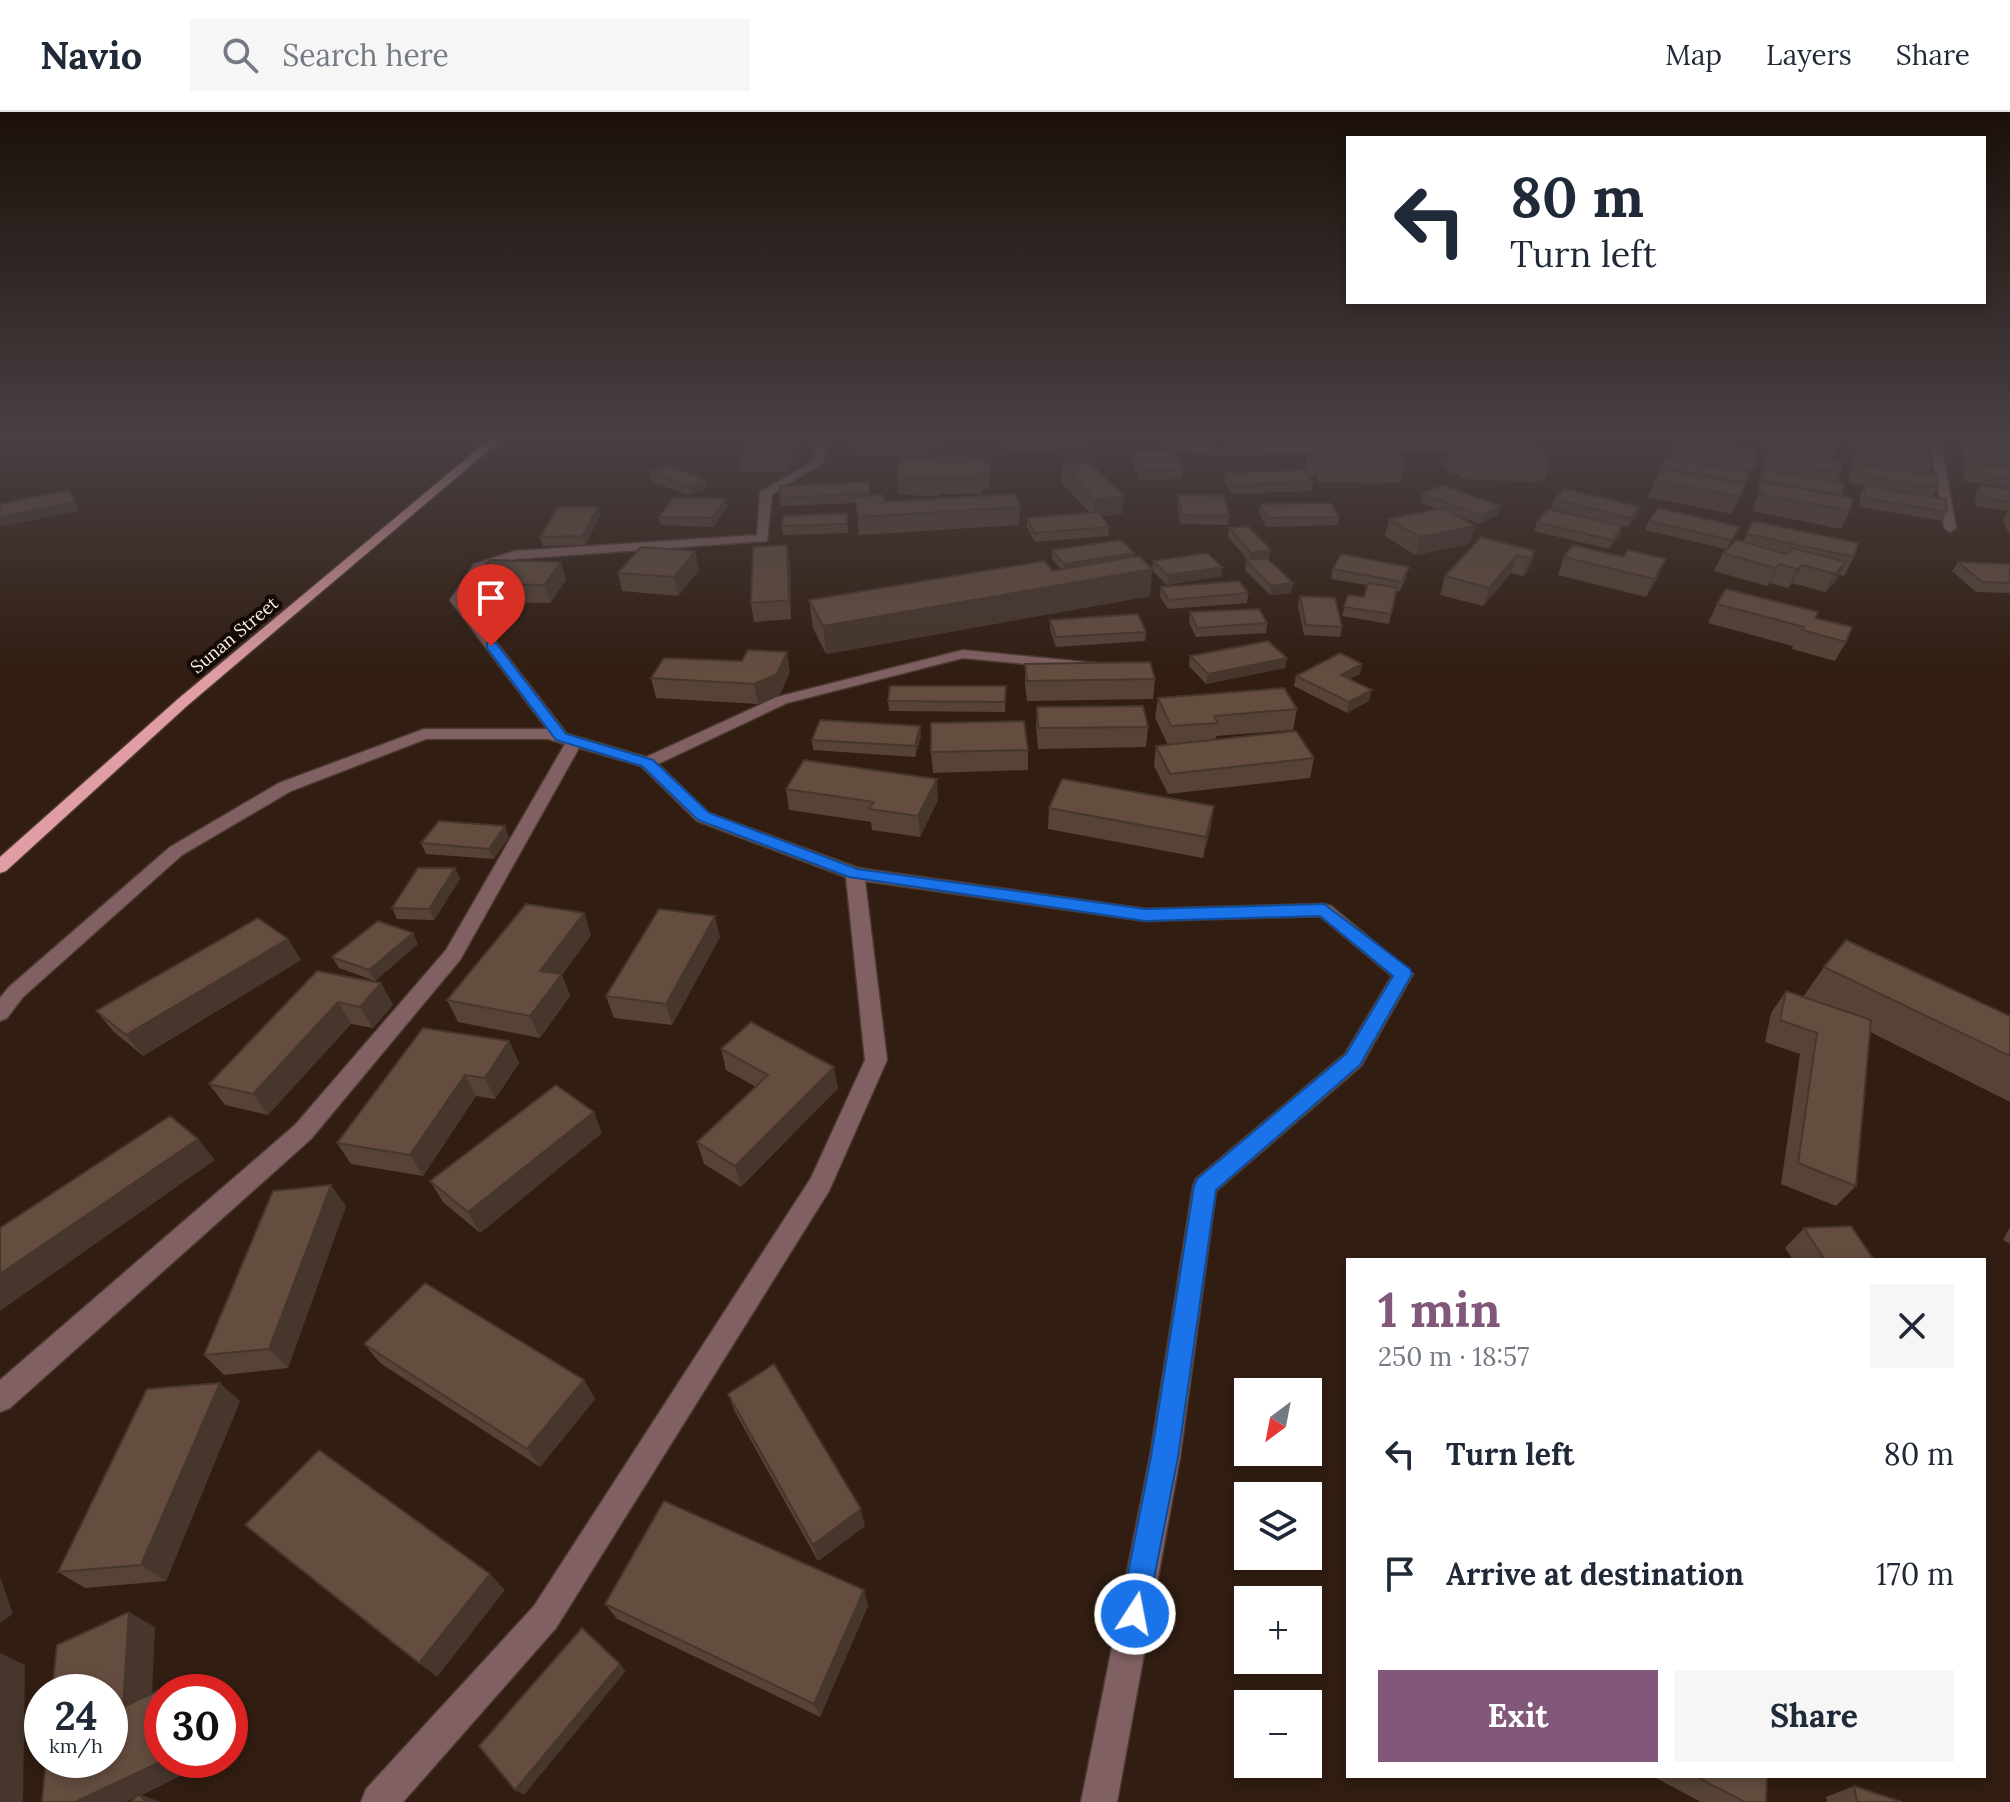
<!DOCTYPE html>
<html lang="en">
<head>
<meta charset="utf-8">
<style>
  body { margin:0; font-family:Lora,serif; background:#f6f6f7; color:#1f2937; height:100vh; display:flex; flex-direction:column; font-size:30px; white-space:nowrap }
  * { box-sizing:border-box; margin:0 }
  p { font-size:26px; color:#747a83 }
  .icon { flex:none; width:44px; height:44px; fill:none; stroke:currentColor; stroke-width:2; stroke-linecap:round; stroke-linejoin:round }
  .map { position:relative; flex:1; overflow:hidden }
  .details { position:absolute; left:1346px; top:1146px; width:640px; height:520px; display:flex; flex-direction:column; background:#fff; border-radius:0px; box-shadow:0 4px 12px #0003 }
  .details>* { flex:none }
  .banner { position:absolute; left:1346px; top:24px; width:640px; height:168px; border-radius:0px; box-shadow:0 4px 12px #0003; background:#fff; color:#1f2937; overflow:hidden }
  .needle { width:52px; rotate:212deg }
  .controls { position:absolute; left:1234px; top:1266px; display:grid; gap:16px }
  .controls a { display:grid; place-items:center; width:88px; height:88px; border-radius:0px; background:#fff; box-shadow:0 4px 12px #0003; font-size:40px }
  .speed { position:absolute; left:24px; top:1562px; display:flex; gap:16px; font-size:40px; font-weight:700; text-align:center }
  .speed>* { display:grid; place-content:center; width:104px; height:104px; border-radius:50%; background:#fff; box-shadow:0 4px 12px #0003; line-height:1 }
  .speed small { font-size:20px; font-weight:400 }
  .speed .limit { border:12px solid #d22; background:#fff; color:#111 }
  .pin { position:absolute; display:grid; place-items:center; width:68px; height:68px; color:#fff; margin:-82px -34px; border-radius:50% 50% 50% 0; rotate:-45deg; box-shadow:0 0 8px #0007 }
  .pin .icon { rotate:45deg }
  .me { position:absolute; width:88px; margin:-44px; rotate:11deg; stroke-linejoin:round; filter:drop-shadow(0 0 6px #0008) }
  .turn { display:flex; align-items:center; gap:28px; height:168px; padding:0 32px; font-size:36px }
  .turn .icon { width:104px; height:104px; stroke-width:2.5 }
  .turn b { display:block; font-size:56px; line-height:68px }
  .round { display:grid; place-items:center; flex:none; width:84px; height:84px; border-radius:0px; background:#f6f6f7 }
  .summary { display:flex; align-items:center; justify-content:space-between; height:136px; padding:0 32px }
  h1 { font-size:48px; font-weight:700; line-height:60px; color:#81577a }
  .button { display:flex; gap:16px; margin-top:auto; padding:16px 32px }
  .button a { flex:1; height:92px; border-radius:0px; background:#81577a; color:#fff; font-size:32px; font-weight:700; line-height:92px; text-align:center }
  .button a+a { background:#f6f6f7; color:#1f2937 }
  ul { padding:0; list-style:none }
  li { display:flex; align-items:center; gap:24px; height:120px; padding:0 32px }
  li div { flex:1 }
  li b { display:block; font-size:30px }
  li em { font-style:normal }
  header { display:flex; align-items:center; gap:48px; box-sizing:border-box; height:112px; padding:0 40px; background:#fff; border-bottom:2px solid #e0e1e3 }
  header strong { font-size:38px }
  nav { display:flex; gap:44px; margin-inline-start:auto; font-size:28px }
  .search { width:560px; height:72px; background:#f6f6f7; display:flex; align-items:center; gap:20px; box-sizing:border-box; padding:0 28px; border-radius:0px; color:#747a83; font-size:30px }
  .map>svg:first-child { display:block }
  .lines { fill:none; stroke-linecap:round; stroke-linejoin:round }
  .minor-casing { stroke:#4d3a2f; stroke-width:3 }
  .primary-casing { stroke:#4d3a2f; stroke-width:3 }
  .minor { fill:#816063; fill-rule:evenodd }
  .primary { fill:#e09da3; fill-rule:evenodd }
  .wall { fill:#564236 }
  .shaded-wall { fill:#46362c }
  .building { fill:#644d3f; stroke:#46362c; stroke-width:2 }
  .route { fill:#1a73e8; stroke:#114b97; stroke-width:2 }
  .labels { text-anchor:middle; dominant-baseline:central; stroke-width:8; stroke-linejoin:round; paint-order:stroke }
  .far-street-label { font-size:18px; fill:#fbede5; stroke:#130a05 }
</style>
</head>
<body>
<header>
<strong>Navio</strong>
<div class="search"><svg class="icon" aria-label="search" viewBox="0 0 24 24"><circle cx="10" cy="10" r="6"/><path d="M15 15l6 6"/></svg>Search here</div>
<nav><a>Map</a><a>Layers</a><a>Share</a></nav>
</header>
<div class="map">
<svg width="2010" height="1690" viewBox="0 0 2010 1690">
  <rect width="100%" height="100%" fill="#311d11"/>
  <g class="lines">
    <defs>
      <path id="minor" d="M816 326H826L824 350 772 382 767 429 516 447 484 458 464 488 567 622 646 645 777 585 963 538 1095 551V557L1090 558 963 546 787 591 658 652 709 701 858 756 1145 797 1324 792 1331 794 1413 862 1361 954 1216 1079 1180 1345 1117 1690H1081L1150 1345 1193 1074 1196 1067 1345 942 1392 864 1320 804 1145 809 865 769 887 948 829 1079 556 1516 403 1690H361L366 1677 534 1494 811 1066 865 948 846 765 697 709 641 654 579 636 460 848 311 1027 10 1296 0 1300V1268L295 1013 446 838 565 632 548 627H426L291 679 182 743 23 885 7 906 0 909V886L9 875 170 735 279 671 424 617H547L450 488 474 452 515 439 757 423 760 380 814 349Z
        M1159 326 1218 337 1337 334 1342 337 1337 340 1218 343 1165 334Z
        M1930 326H1940L1956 416 1950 420 1944 416Z
        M1476 331 1480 332V336L1369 339 1364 336 1369 333Z"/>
      <path id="primary" d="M491 326H503L188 593 6 759 0 761V745L178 587Z"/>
    </defs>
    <use href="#minor" class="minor-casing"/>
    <use href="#primary" class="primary-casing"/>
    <use href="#minor" class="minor"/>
    <use href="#primary" class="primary"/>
  </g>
  <path class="wall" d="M851 326H939V337H931V342L861 344V342H852Z
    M1002 326H1087V332H1081L1080 337 1012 339 1003 337Z
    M1416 326H1533L1532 327Z
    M1767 326H1822L1821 329 1835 341 1832 347 1841 361 1837 369 1776 360 1843 383 1842 384 1850 399 1841 417 1752 399 1760 378H1758L1760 366 1764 358 1765 346 1768 339H1764Z
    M1851 326H1931L1932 330 1924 344 1931 357 1927 363 1938 376 1933 385 1849 371V360L1852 354 1853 342 1855 336H1851Z
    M1955 326H2010V356L1964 349 1962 338 1966 331 1956 329Z
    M1464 328 1550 350 1545 367H1539L1538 370 1463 367 1459 362H1451L1445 354 1450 337H1452L1453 332H1463Z
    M1674 328 1756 351 1752 359 1670 347 1671 336Z
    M1324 331 1405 353 1401 370 1364 372 1362 370H1319L1317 364 1309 365 1313 370 1311 379 1231 382 1224 370 1225 361 1308 364 1305 356 1308 340H1311L1312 334H1323Z
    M795 333 796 341 789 360 742 359 740 351Z
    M1133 341 1183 358 1182 367 1139 368 1132 349Z
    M969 346 983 351H990V376L983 377 982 382H939V385L898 382 897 365Z
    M1967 350 2010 356V376L1965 369 1962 358Z
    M1062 353 1122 402 1102 404 1109 415 1108 424 1035 430 1027 415V406L1090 401 1061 370Z
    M1662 356 1746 371 1732 402 1648 385 1655 368Z
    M649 360 707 376 690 383 650 369Z
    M869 370 870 384 885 390 1020 395 1019 413 859 423 856 391 781 394 780 386Z
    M1980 373 2010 378V420H2008L2003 407 2008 399 1976 394 1975 382Z
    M1865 374 1947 400 1942 409 1860 395V382Z
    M1422 382 1501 394 1498 403 1479 412 1459 404 1470 432 1415 443 1385 424 1389 407 1438 397 1420 390Z
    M1178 383 1229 404 1228 413 1180 412 1177 392Z
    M725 387 727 395 713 415 661 413 659 405Z
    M1554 387 1641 395 1637 404 1627 415 1622 414 1619 423 1609 437 1534 419 1537 410 1614 412 1551 396Z
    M1260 392 1339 405 1338 413 1266 415 1259 401Z
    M598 395 600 404 585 433 543 434 540 425Z
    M1649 409 1740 415 1726 437 1645 418Z
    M1753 409 1854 445 1844 464 1839 462 1836 469 1825 480 1792 471 1788 476 1770 471 1767 474 1714 459 1723 441 1743 430Z
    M848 410V421L783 423 782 414Z
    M1229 416 1269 448 1291 481 1270 483 1245 458 1246 448H1248L1228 425Z
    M1481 425 1535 439 1529 457 1523 464 1511 461 1483 494 1440 483 1445 464Z
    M787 433 790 451 791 507 754 510 751 491Z
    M1052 438 1133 445 1150 484 826 542 813 516 809 488 1061 457 1052 447Z
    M695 439 699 458 678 484 622 479 618 461Z
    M1564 445 1658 465 1646 485 1558 463Z
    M1153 449 1222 455 1221 464 1167 473 1152 458Z
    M561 450 566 468 550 491 477 490 471 471Z
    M1958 450 2010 452V481L1976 480 1952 459Z
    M1333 457 1407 464 1400 479H1396L1389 512 1342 504 1348 483 1364 485 1367 473 1331 467Z
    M1161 475 1248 481 1247 491 1168 497 1160 485Z
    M1300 484 1342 515 1340 525 1304 523 1298 494Z
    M1717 492 1815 506 1846 530 1835 549 1792 537 1793 534 1708 511Z
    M1190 500 1267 511 1266 521 1196 525 1189 510Z
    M1050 508 1146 520 1145 529 1056 535 1050 517Z
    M1190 544 1287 546 1285 556 1206 572 1189 554Z
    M1025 552 1155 567 1153 587 1027 589 1025 572Z
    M1362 552 1360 562 1349 567 1369 589 1347 601 1294 574 1296 564Z
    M790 560 780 582 758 592 656 586 651 566Z
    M1006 574 1005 600 889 599 888 589Z
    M1158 586 1297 597 1293 618 1216 624 1215 628 1314 646 1310 666 1168 682 1154 654 1156 634 1168 633 1155 606Z
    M1037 595 1148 615 1146 635 1038 637 1036 615Z
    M920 614 921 624 915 645 813 638 812 628Z
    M1028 638V658L933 661 931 640Z
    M786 677 938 688 920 725 872 718 871 710 789 698Z
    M1049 696 1211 715 1203 746 1048 717Z
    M509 725 494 747 426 742 421 731Z
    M455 756 460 767 434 808 397 807 392 796Z
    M584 801 591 823 562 863 570 884 540 926 458 910 447 888Z
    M720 825 672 913 614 906 606 884Z
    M288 827 301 848 143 944 114 920 96 899Z
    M418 832 375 869 339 856 332 845Z
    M1824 855 2010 904V990L1870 920 1856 1074 1836 1094 1781 1072 1800 942 1765 930 1771 901 1786 879 1803 885Z
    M317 859 381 871 393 893 373 916 351 912 268 1003 225 993 209 972Z
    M509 929 519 951 495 987 476 984 423 1064 351 1052 337 1031Z
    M721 937 838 976 741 1075 704 1052 697 1030 756 975 726 958Z
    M602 1021 480 1121 443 1090 430 1069Z
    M346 1094 288 1256 224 1263 204 1243Z
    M2010 1115V1132L2003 1128Z
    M1804 1116 1874 1148H1793L1785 1136Z
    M364 1232 584 1268 595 1287 540 1355 380 1251Z
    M728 1282 865 1414 818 1449 735 1300Z
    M240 1289 166 1469 85 1476 58 1460Z
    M864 1478 868 1494 820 1605 617 1507 605 1492Z
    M1652 1664H1767L1766 1690H1701Z
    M1854 1674 1902 1690H1827L1826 1685Z"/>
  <path class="shaded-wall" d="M795 333 796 341 789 360 788 351Z
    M706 368 707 376 690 383 688 375Z
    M70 378 75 387 79 399 0 415V405Z
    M1124 384 1122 402 1093 405 1094 388Z
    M725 387 727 395 713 415 712 406Z
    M1501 394 1498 403 1479 412 1481 403Z
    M598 395 600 404 585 433 582 424Z
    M1641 395 1637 404 1627 415 1630 406Z
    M1475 414 1470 432 1415 443 1420 425Z
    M1622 414 1619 423 1609 437 1612 428Z
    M787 433 790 451 791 507 789 488Z
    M1271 438 1269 448 1250 450 1251 441Z
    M695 439 699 458 678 484 674 465Z
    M1535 439 1529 457 1523 464 1530 446Z
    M1134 441 1133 450 1064 461V452Z
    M1517 443 1511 461 1483 494 1489 476Z
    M1666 447 1658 465 1646 485 1654 467Z
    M561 450 566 468 550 491 544 473Z
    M1846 450 1836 469 1825 480 1835 462Z
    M1779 452 1770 471 1767 474 1776 456Z
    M1802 453 1792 471 1788 476 1797 457Z
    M1222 455 1221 464 1167 473 1168 463Z
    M1152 457 1150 484 826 542 823 514Z
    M1293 471 1291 481 1270 483 1271 474Z
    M787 540 790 560 780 582 758 592 754 572Z
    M1287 546 1285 556 1206 572 1208 562Z
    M1362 552 1360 562 1338 573 1341 563Z
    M1372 578 1369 589 1347 601 1349 590Z
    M920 614 921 624 915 645V634Z
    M937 667 938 688 920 725 918 704Z
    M1214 694 1211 715 1203 746 1206 725Z
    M505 714 509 725 494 747 489 737Z
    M455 756 460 767 434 808 429 797Z
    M584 801 591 823 562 863 570 884 540 926 530 904 540 859Z
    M715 804 720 825 672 913 666 892Z
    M413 821 418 832 375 869 369 858Z
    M288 827 301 848 143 944 126 923Z
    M381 871 393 893 373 916 360 895Z
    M338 890 351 912 268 1003 253 982Z
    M509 929 519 951 495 987 485 966Z
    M834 955 838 976 741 1075 735 1054Z
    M465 963 476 984 423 1064 410 1043Z
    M594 1000 602 1021 480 1121 468 1100Z
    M198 1027 215 1048 0 1199V1162Z
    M331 1073 346 1094 288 1256 269 1237Z
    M584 1268 595 1287 540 1355 527 1337Z
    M220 1271 240 1289 166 1469 141 1453Z
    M861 1397 865 1414 818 1449 813 1433Z
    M490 1462 505 1478 437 1565 419 1551Z
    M0 1465 13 1502 0 1511Z
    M864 1478 868 1494 820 1605 814 1592Z
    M129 1500 155 1515 151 1608 123 1595Z
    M0 1541 25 1553 23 1690H0Z
    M620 1552 626 1559 524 1683 515 1678Z
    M174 1571 191 1580H174Z
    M164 1648H199V1655L142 1683 161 1690H146L140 1683 126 1690H75Z"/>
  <path class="building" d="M860 326H905L860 328Z
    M1768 326H1805L1836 331 1835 341 1767 330Z
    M1904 326H1931L1932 330Z
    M1464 328 1533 332 1550 350H1541L1543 353 1468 350 1464 345H1456L1450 337H1458L1453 332H1467Z
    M1674 328 1755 339 1756 351 1673 339Z
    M1967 330 2010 336V346L1969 340Z
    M1324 331 1392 334 1405 353 1367 355 1366 353H1322L1320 348H1312L1308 340H1315L1312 334H1326Z
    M749 333H795L788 351H740Z
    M1857 334 1930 345 1931 357 1856 345Z
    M1769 338 1841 349V361L1768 349Z
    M1175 340 1183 358 1140 359 1133 341Z
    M935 342H969L968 346H982L983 351H990V360H983L982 365H938V368L897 365 900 346H935Z
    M1666 347 1748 360 1746 371 1663 356Z
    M1090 350 1124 384 1094 388 1062 353Z
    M1967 350 2010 356V367L1970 361Z
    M1853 351 1936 364 1938 376 1853 362Z
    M666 353 706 368 688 375 649 360Z
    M1662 356 1745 372 1740 385 1655 368Z
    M1304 358 1313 370 1232 373 1225 361Z
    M1764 358 1843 371V383L1762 369Z
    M869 370 870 381 780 386V374Z
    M1764 370 1853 386 1850 399 1760 382Z
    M1442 373 1501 394 1481 403 1422 382Z
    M1980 373 2010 378V390L1981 385Z
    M1865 374 1946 387 1947 400 1865 386Z
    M1565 377 1641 395 1630 406 1554 387Z
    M70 378 74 390 0 405V392Z
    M1015 382 1020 395 858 405 855 385 883 383 885 390Z
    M1178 383 1224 384 1229 404 1181 403Z
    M674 385 725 387 712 406 659 405Z
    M1331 391 1339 405 1267 406 1260 392Z
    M558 395H598L582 424 540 425Z
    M1443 396 1475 414 1420 425 1389 407Z
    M1658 396 1740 415 1731 428 1649 409Z
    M1548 397 1622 414 1612 428 1537 410Z
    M1099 400 1109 415 1035 421 1027 406Z
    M847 401V412L782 414 783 404Z
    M1753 409 1858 431 1854 445 1747 422Z
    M1248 414 1271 438 1251 441 1229 416Z
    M1481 425 1535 439 1530 446 1517 443 1489 476 1445 464Z
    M1121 428 1134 441 1064 452 1052 438Z
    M1737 428 1786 442 1792 436 1846 450 1835 462 1802 453 1797 457 1779 452 1776 456 1723 441Z
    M787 433 789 488 751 491 753 435Z
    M1573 433 1623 445 1628 438 1666 447 1654 467 1564 445Z
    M641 435 695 439 674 465 618 461Z
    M1207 441 1222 455 1168 463 1153 449Z
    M1341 442 1409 455 1402 470 1333 457Z
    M1139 444 1152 457 823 514 809 488 1044 449 1053 459Z
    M1267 446 1293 471 1271 474 1246 448Z
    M490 448 561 450 544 473 471 471Z
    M1958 450 2010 452V471L1982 470Z
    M1239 469 1248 481 1169 488 1161 475Z
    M1368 471 1397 476 1391 502 1344 495 1348 483 1364 485Z
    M1726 477 1818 500 1815 506 1852 515 1846 530 1802 518 1804 515 1717 492Z
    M1300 484 1335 486 1342 515 1306 513Z
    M1259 497 1267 511 1197 516 1190 500Z
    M1138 502 1146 520 1056 525 1050 508Z
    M1268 529 1287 546 1208 562 1190 544Z
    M748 538 787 540 777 562 754 572 651 566 664 546 742 549Z
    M1340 541 1362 552 1341 563 1372 578 1349 590 1296 564Z
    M1150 550 1155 567 1027 569 1025 552Z
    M890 574H1006L1005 590 888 589Z
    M1284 576 1297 597 1214 604 1218 611 1171 614 1158 586Z
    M1143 594 1148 615 1038 616 1037 595Z
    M820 608 920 614 915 634 812 628Z
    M1024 609 1028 638 931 640V611Z
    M1296 619 1314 646 1170 662 1156 634Z
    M804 648 937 667 918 704 869 697 874 690 786 677Z
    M1062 667 1214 694 1206 725 1049 696Z
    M439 709 505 714 489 737 421 731Z
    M418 756H455L429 797 392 796Z
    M526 792 584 801 540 859 562 862 530 904 447 888Z
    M659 797 715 804 666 892 606 884Z
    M258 806 288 827 126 923 96 899Z
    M378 809 413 821 369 858 332 845Z
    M1846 828 2010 904V944L1824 855Z
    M317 859 381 871 360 895 338 890 253 982 209 972Z
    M1786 879 1871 908 1856 1074 1798 1051 1817 921 1780 908Z
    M751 910 834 955 735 1054 697 1030 768 963 721 937Z
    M423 916 509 929 485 966 465 963 410 1043 337 1031Z
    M556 973 594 1000 468 1100 430 1069Z
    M170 1004 198 1027 0 1162V1116Z
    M331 1073 269 1237 204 1243 273 1079Z
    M1851 1114 1874 1148H1825L1804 1116Z
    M425 1171 584 1268 527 1337 364 1232Z
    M774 1252 861 1397 813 1433 728 1282Z
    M220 1271 141 1453 58 1460 147 1277Z
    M319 1338 490 1462 419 1551 245 1413Z
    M664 1389 864 1478 814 1592 605 1492Z
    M129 1500 123 1595 174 1571V1580H162V1648H164L75 1690H42L46 1648H110V1580H52L57 1533Z
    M582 1516 620 1552 515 1678 479 1634Z
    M1695 1664H1767L1766 1690H1745Z
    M1854 1674 1902 1690H1857Z
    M139 1682 146 1690H131Z"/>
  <linearGradient id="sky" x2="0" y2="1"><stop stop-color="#1b1009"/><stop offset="0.58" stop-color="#484043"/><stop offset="1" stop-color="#484043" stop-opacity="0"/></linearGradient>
  <rect width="2010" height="563" fill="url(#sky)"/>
  <path class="route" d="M487 531H496L566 622 653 648 709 701 857 757 1145 797 1324 792 1410 857 1412 862 1360 953 1216 1078 1178 1345 1145 1512 1135 1516 1124 1512 1120 1502 1151 1345 1194 1074 1197 1067 1346 942 1393 864 1320 804 1145 809 849 765 698 708 642 654 556 628 487 536Z"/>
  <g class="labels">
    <g class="far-street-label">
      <text transform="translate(234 523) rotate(-40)">Sunan Street</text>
    </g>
  </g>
</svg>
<div class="controls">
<a><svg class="needle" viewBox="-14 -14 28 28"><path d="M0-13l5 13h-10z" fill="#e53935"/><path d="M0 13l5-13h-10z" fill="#747a83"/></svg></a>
<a><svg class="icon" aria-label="layers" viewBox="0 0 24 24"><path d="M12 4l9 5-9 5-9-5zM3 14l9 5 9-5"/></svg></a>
<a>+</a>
<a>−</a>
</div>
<div class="speed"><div>24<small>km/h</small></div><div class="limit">30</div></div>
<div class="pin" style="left:491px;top:534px;background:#d93025"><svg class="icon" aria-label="arrive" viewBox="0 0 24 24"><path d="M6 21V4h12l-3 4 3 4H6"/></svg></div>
<svg class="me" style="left:1135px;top:1502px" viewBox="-20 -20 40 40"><circle r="17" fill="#1a73e8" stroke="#fff" stroke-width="3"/><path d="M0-11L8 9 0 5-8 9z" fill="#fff"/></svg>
<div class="banner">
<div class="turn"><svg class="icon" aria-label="left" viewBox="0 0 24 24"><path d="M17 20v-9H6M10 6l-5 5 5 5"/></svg><div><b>80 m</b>Turn left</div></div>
</div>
<section class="details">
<div class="summary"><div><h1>1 min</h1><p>250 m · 18:57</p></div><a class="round"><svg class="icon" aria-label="close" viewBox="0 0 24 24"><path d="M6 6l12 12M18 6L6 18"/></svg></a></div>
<ul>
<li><svg class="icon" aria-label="left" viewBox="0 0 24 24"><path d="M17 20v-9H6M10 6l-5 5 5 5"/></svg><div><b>Turn left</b></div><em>80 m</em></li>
<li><svg class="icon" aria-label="arrive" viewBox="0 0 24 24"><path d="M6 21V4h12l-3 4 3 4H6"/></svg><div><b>Arrive at destination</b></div><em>170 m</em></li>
</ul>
<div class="button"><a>Exit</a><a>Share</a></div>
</section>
</div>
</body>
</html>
